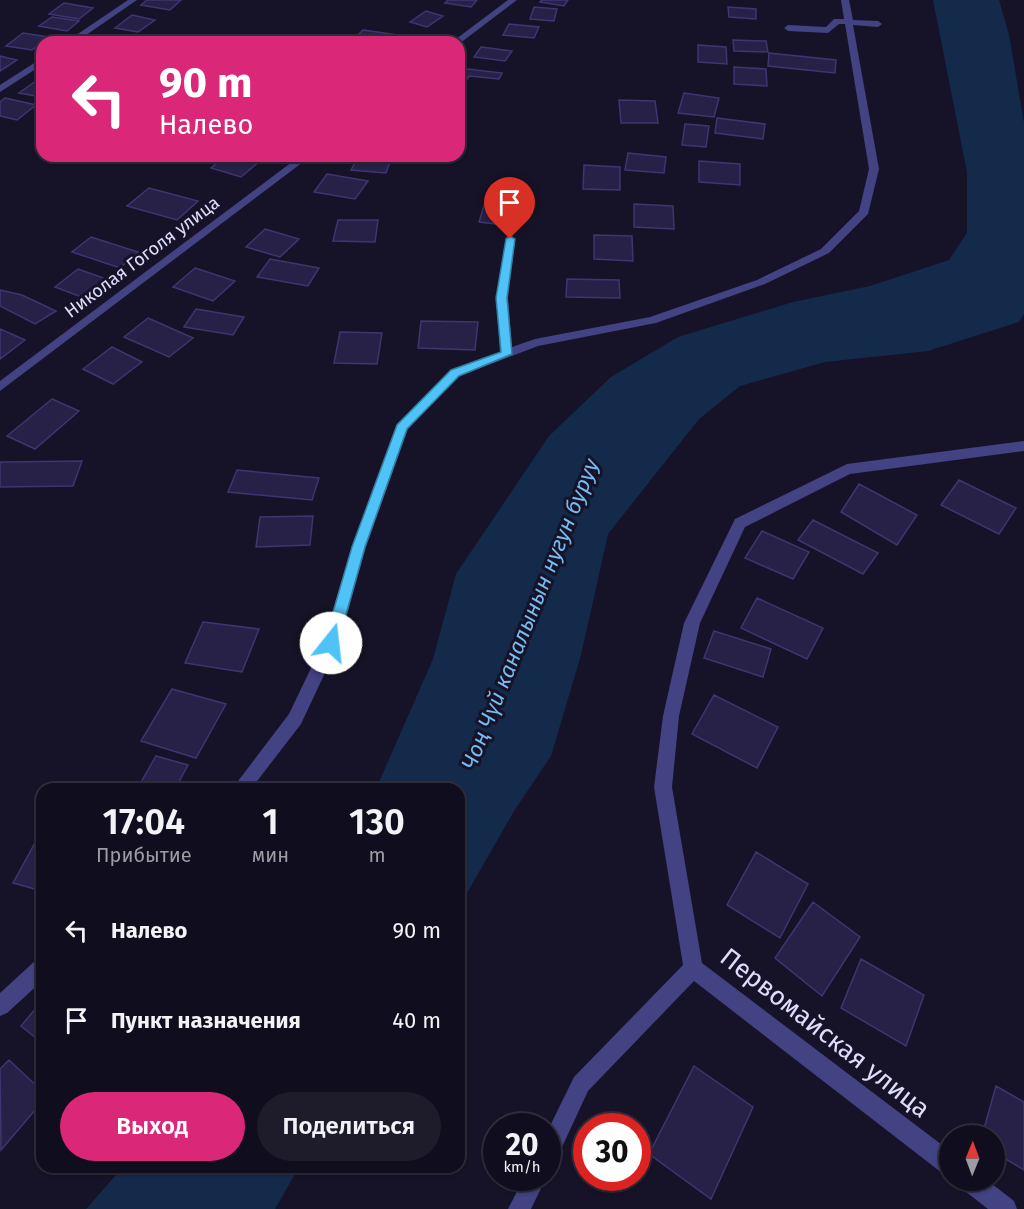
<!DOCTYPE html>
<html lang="ru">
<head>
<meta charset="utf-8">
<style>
  body { margin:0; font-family:"Fira Sans",sans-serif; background:#1e1c2b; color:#f1f3f6; height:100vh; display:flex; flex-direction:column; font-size:22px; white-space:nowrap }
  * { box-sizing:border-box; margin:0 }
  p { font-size:20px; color:#9c9ca4 }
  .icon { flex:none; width:33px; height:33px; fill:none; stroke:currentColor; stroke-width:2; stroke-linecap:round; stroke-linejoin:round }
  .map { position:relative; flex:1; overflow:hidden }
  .panel { position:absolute; left:36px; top:783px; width:429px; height:390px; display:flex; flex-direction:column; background:#100e1e; border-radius:18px; box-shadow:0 2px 4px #0004,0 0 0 2px #302e3c }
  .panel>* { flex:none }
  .hud { position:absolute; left:36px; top:36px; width:429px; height:126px; border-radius:18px; box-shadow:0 2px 4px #0004,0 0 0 2px #302e3c; background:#db2777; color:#fff; overflow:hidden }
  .needle { width:39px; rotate:1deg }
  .controls { position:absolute; left:939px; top:1125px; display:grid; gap:12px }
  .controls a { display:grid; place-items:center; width:66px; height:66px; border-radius:50%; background:#100e1e; box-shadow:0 2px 4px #0004,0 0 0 2px #302e3c; font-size:30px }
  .speed { position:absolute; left:483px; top:1113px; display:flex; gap:12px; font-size:30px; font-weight:700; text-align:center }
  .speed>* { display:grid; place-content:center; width:78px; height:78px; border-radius:50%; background:#100e1e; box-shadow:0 2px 4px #0004,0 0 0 2px #302e3c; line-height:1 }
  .speed small { font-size:15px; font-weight:400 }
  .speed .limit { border:9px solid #d22; background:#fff; color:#111 }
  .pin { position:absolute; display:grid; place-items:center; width:51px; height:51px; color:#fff; margin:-62px -26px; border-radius:50% 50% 50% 0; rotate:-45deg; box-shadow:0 0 6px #0007 }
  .pin .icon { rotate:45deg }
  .me { position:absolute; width:66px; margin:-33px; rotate:16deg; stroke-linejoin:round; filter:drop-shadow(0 0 4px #0008) }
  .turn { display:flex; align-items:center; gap:21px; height:126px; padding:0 24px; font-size:27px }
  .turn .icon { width:78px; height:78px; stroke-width:2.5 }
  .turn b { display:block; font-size:42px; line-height:51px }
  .eta { display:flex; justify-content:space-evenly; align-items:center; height:102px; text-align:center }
  .eta b { font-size:36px; font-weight:600; line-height:42px }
  .primary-button { display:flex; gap:12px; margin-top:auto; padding:12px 24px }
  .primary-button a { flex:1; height:69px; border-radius:36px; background:#db2777; color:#fff; font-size:24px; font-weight:600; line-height:69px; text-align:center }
  .primary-button a+a { background:#1e1c2b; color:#f1f3f6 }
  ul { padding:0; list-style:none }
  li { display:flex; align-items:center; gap:18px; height:90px; padding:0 24px }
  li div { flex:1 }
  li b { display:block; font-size:22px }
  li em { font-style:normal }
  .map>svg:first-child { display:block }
  .water { fill:#142a4b }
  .building { fill:#272147; stroke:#3f3571; stroke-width:1.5 }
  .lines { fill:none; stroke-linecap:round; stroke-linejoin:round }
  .minor { fill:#434282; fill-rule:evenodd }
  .route { fill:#4fc3f7; stroke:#337fa1; stroke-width:1.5 }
  .labels { text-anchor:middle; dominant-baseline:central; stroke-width:6; stroke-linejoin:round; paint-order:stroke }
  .far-street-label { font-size:18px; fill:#e0ddfc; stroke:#161328 }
  .water-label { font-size:22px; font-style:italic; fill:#75bcf2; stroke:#161328 }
  .near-street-label { font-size:26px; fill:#e0ddfc; stroke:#161328 }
</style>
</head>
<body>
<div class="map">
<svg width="1024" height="1209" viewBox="0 0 1024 1209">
  <rect width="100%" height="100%" fill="#161328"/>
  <path class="water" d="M933 0H999L1009 35 1024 123V314L1019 322 928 351 825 362 740 386 699 419 608 534 581 655 551 756 514 811 459 907V789H376L433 659 456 574 549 436 611 377 678 337 793 302 870 286 949 260 967 233V172Z
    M123 1167H299L275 1209H86Z"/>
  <path class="building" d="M147 0H181L170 10 141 5Z
    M448 0H477L471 7 445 3Z
    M542 0H568L564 6 540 2Z
    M64 3 93 8 79 19 49 14Z
    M534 7 557 9 554 21 530 19Z
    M728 7 756 9V19L729 17Z
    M426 11 443 16 427 27 410 22Z
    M132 15 155 20 138 32 115 28Z
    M52 17 79 21 67 31 39 26Z
    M509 24 539 27 534 38 503 35Z
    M363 30 405 36 400 42H351Z
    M23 33 49 37 32 50 6 46Z
    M733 40 766 41 768 52 734 51Z
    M698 45 726 47 727 64 698 62Z
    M481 47 512 51 505 61 474 57Z
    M769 53 836 60 835 73 768 66Z
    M0 56 17 60 0 71Z
    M734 67 766 69 767 86 734 84Z
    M459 68 502 73 499 79 469 76 463 85 459 84Z
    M40 78 42 97 19 93Z
    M684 93 719 98 714 117 678 113Z
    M5 98 36 105 17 120 0 116V102Z
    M619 100 655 101 658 123H621Z
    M717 118 765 124 763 139 715 133Z
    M685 124 709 126 706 147 682 145Z
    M628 153 666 157 664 173 625 170Z
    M225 156H244L260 161 241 177 211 168Z
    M358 157 391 159 386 173 351 170Z
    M699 161 740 164V185L699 182Z
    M584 165 620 167V190L583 189Z
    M327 174 368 181 355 199 314 192Z
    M149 188 198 201 177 220 127 206Z
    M486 199 521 202 515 226 479 222Z
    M634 204 673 206 674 229 634 227Z
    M338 220H378L375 242 333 241Z
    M265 229 299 239 280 257 246 247Z
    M594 235 632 236 633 261 594 259Z
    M91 237 138 252 120 268 72 252Z
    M270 259 319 268 308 286 257 277Z
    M195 268 235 281 213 301 173 287Z
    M78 269 112 281 89 300 55 287Z
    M567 279 619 280 620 298 566 297Z
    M0 290 22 295 56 311 35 324 0 306Z
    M196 309 244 317 233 335 184 327Z
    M148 318 193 338 169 357 124 337Z
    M421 321 478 322 475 350 418 348Z
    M0 329 25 340 0 359Z
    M340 332 382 333 377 364 334 363Z
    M112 347 142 362 113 384 83 369Z
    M52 399 79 411 35 449 7 436Z
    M82 461 73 486 0 487V462Z
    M237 470 319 478 312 500 228 492Z
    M959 480 1016 508 999 534 941 505Z
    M859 484 917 515 897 545 841 512Z
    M313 516 310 545 256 547 260 517Z
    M813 520 878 553 863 574 798 540Z
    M762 531 809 552 793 579 745 558Z
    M757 598 823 628 807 659 741 628Z
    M203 622 259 629 242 672 185 663Z
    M714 631 771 649 763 677 704 658Z
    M172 689 226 704 196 758 141 741Z
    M714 695 778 727 757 768 692 734Z
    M156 756 188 765 175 789H137Z
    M42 830V891L13 883Z
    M756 852 808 884 780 938 727 905Z
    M813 902 860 937 822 996 775 958Z
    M861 959 924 995 906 1046 841 1008Z
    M42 1001V1043L21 1026Z
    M9 1060 42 1091V1102L1 1150 0 1069Z
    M694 1066 753 1107 711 1199 649 1154Z
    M996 1086 1024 1102V1170L994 1152V1136H982Z"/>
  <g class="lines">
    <path class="minor" d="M128 0H137L76 42H66Z
      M508 0H517L459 44 452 42Z
      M841 0H849L853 20 878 21 882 24 878 27 853 25 879 169 868 214 829 253 765 284 656 323 538 346 459 376 408 429 366 547 339 643 301 724 251 789H232L289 714 323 643 352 547 397 424 451 370 500 352 496 298 506 237 515 239 508 298 512 347 535 339 650 317 757 280 821 249 859 211 869 169 845 24H839L828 33 788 31 784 28 788 25 826 27 834 19H844Z
      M42 58V65L0 92V85Z
      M300 156H311L0 391V381Z
      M1024 441V451L850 474 745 527 700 623 679 716 672 787 702 963 950 1151V1175L942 1173 694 981 588 1091 556 1160 548 1162V1130L574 1077 683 965 654 787 663 716 684 623 735 519 847 464Z
      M42 958V981L7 1013 0 1016V993L35 961Z
      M524 1178H546L531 1209H508Z
      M958 1180H987L1014 1201 1017 1209H988L961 1188Z"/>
  </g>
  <path class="route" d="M510 236 515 239 507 298 512 354 459 376 407 429 365 547 338 643 331 649 326 648 324 643 352 547 397 425 451 370 501 352 496 298 506 239Z"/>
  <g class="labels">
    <g class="far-street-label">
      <text transform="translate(142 257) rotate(-37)">Николая Гоголя улица</text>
    </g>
    <g class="water-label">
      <text transform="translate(530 614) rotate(-68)">Чоң Чүй каналынын нугун буруу</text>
    </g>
    <g class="near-street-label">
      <text transform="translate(825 1033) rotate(38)">Первомайская улица</text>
    </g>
  </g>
</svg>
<div class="controls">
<a><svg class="needle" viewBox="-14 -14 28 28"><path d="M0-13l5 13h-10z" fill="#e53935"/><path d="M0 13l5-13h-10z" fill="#9c9ca4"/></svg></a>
</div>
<div class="speed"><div>20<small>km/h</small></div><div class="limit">30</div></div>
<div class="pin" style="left:510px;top:239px;background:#d93025"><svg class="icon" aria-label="arrive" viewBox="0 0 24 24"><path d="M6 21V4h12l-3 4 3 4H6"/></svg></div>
<svg class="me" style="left:331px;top:643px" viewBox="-20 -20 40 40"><circle r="19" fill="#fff"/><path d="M0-13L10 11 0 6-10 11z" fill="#4fc3f7"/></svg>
<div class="hud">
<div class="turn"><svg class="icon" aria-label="left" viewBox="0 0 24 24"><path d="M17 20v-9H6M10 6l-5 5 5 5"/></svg><div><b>90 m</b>Налево</div></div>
</div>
<section class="panel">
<div class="eta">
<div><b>17:04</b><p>Прибытие</p></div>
<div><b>1</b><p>мин</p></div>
<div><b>130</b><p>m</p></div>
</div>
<ul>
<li><svg class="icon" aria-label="left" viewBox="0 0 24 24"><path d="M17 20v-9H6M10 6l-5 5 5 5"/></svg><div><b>Налево</b></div><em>90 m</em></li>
<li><svg class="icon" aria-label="arrive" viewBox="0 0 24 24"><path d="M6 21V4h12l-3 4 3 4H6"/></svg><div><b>Пункт назначения</b></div><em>40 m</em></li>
</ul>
<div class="primary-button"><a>Выход</a><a>Поделиться</a></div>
</section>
</div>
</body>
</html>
